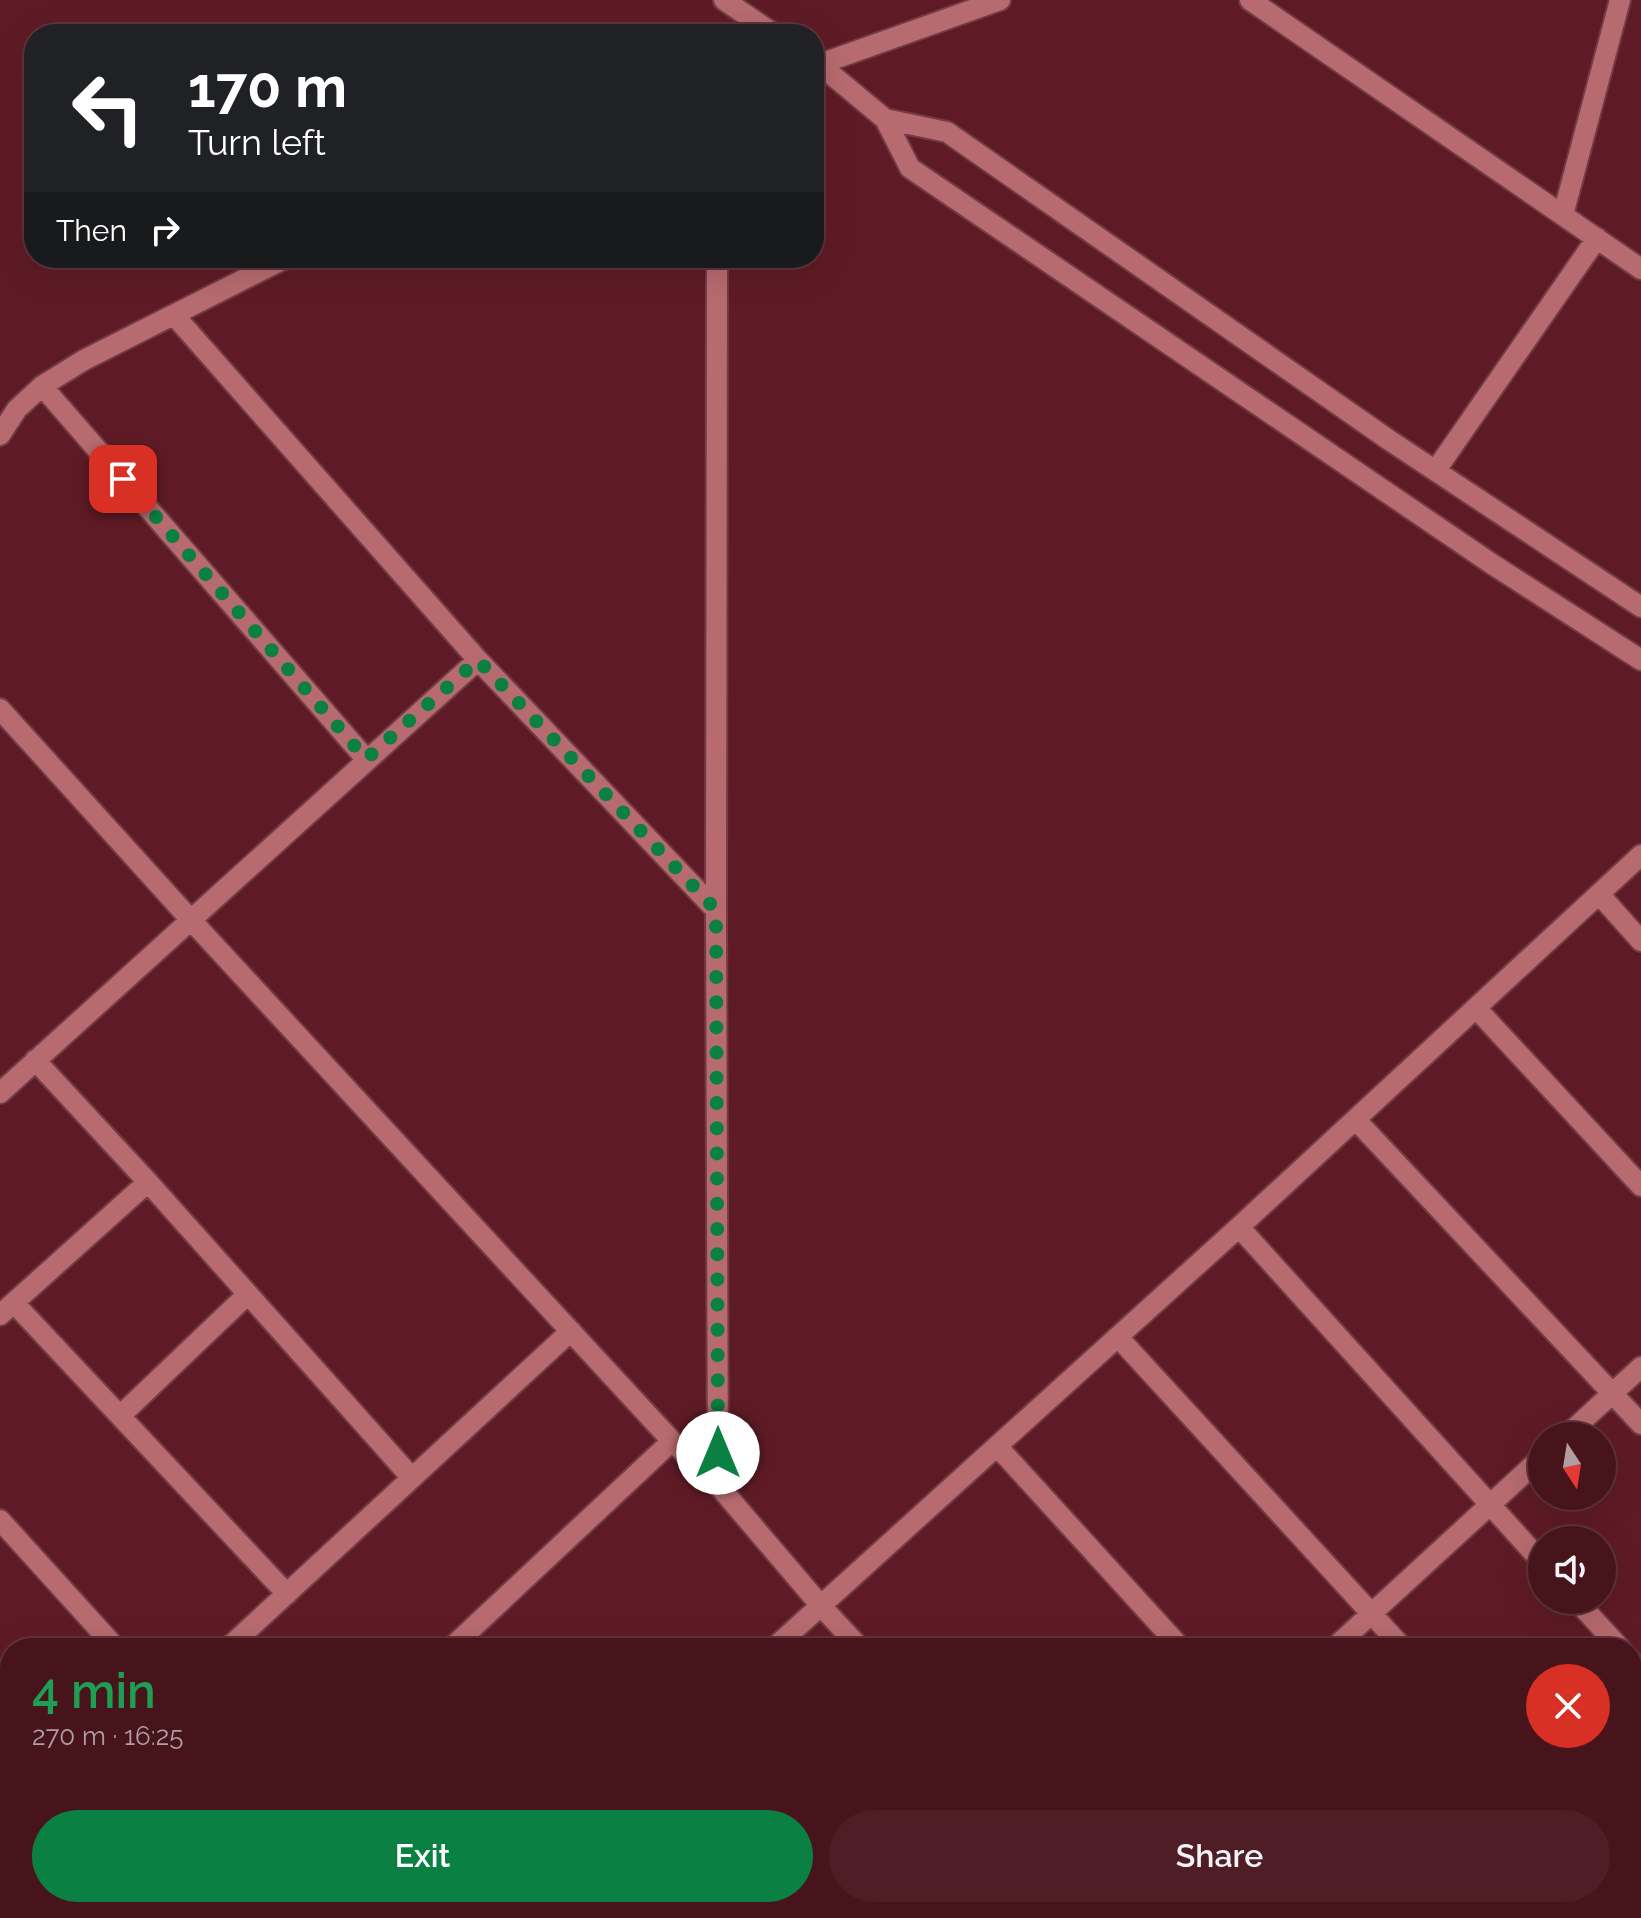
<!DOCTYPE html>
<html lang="en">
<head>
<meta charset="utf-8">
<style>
  body { margin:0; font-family:Raleway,sans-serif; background:#4e1d25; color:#f1f3f6; height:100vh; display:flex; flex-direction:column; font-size:30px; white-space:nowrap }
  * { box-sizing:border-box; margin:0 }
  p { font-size:26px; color:#b09ea3 }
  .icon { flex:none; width:44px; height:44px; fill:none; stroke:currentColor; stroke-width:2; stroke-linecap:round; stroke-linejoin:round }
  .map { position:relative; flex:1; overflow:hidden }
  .side { position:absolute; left:0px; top:1638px; width:1642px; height:280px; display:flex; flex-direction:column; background:#47141c; border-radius:32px 32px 0 0; box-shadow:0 8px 32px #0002,0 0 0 2px #5f333b }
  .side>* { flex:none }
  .guide { position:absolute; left:24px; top:24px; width:800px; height:244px; border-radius:32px; box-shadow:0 8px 32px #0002,0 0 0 2px #5f333b; background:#202124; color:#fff; overflow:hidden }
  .needle { width:52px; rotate:168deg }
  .tools { position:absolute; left:1528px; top:1422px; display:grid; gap:16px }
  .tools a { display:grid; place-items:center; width:88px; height:88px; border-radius:50%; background:#47141c; box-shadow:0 8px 32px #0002,0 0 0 2px #5f333b; font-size:40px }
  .pin { position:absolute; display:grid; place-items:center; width:68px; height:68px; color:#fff; margin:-34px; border-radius:16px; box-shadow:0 4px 12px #0006 }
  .me { position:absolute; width:88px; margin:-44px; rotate:0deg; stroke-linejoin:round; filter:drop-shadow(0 0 6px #0008) }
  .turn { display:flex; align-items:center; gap:28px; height:168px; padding:0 32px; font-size:36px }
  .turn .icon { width:104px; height:104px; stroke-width:2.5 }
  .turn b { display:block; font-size:56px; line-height:68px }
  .then { display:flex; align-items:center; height:76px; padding:0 32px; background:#0003; gap:16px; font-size:30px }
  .round { display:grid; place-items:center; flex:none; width:84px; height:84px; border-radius:42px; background:#4e1d25 }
  .summary { display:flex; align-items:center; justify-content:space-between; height:136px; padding:0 32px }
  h1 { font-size:48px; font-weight:600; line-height:60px; color:#1e9e55 }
  .primary-button { display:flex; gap:16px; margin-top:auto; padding:16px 32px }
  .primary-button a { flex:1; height:92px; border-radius:48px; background:#0b8043; color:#fff; font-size:32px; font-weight:600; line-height:92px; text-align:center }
  .primary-button a+a { background:#4e1d25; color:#f1f3f6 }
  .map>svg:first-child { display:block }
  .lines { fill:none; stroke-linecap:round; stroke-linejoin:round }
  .minor-casing { stroke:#723b45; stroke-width:24 }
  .minor { stroke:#b76b70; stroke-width:20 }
  .route { stroke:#0b8043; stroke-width:14; stroke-dasharray:0 25.2 }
</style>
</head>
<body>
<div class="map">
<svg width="1641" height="1918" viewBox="0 0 1641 1918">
  <rect width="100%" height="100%" fill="#5f1b25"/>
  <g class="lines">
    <defs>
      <path id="minor" d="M724 0 774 34
        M1250 0 1641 269
        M814 60 885 119 910 168 1492 564 1641 660
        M820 64 1000 0
        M885 119 947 132 1389 440 1641 607
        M1563 215 1620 0
        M717 258 716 910 718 1485
        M174 315 478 660 716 910
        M42 386 366 759
        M0 435 17 409 42 386 84 360 286 258
        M1436 470 1597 238
        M0 709 190 919 672 1441 718 1485 821 1606 860 1648
        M1599 894 1641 941
        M1476 1008 1641 1186
        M35 1060 148 1182 412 1478
        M0 1093 478 660
        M1356 1120 1641 1424
        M1239 1227 1542 1562
        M14 1303 287 1594
        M0 1315 148 1182
        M1118 1337 1403 1648
        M120 1416 248 1294
        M1566 1436 1641 1367
        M997 1446 1181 1648
        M0 1520 116 1648
        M1576 1600 1620 1648
        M228 1648 571 1331
        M451 1648 672 1441
        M774 1648 1239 1227 1641 855
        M1334 1648 1542 1457
        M1632 1662 1641 1672
        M0 1753 10 1765
        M0 1859 10 1850
        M1632 1898 1641 1907
        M146 1908 155 1918
        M351 1908 360 1918
        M566 1908 575 1918
        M1419 1908 1428 1918
        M163 1918 174 1908
        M475 1918 487 1908
        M1082 1918 1093 1908"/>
    </defs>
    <use href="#minor" class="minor-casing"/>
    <use href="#minor" class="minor"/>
  </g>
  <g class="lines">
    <path class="route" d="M123 479 366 759 478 660 716 910 718 1453"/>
  </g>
</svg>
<div class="tools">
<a><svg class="needle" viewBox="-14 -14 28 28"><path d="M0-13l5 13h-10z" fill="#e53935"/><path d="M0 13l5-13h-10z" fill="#b09ea3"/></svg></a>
<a><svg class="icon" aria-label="sound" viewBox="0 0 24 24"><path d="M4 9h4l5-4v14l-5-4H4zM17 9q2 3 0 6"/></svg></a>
</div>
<div class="pin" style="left:123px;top:479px;background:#d93025"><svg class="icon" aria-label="arrive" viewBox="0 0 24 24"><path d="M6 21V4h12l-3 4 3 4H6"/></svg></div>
<svg class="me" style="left:718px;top:1453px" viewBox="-20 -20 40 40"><circle r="19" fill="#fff"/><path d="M0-13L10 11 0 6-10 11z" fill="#0b8043"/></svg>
<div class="guide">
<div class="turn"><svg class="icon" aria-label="left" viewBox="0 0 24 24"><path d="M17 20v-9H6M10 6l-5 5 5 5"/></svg><div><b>170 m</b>Turn left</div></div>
<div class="then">Then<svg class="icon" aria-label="right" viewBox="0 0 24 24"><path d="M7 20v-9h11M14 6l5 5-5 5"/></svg></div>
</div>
<section class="side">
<div class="summary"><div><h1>4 min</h1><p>270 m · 16:25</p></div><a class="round" style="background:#d93025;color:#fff"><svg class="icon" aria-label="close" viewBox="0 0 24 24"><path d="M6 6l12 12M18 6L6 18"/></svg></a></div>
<div class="primary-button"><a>Exit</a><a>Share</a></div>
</section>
</div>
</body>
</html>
